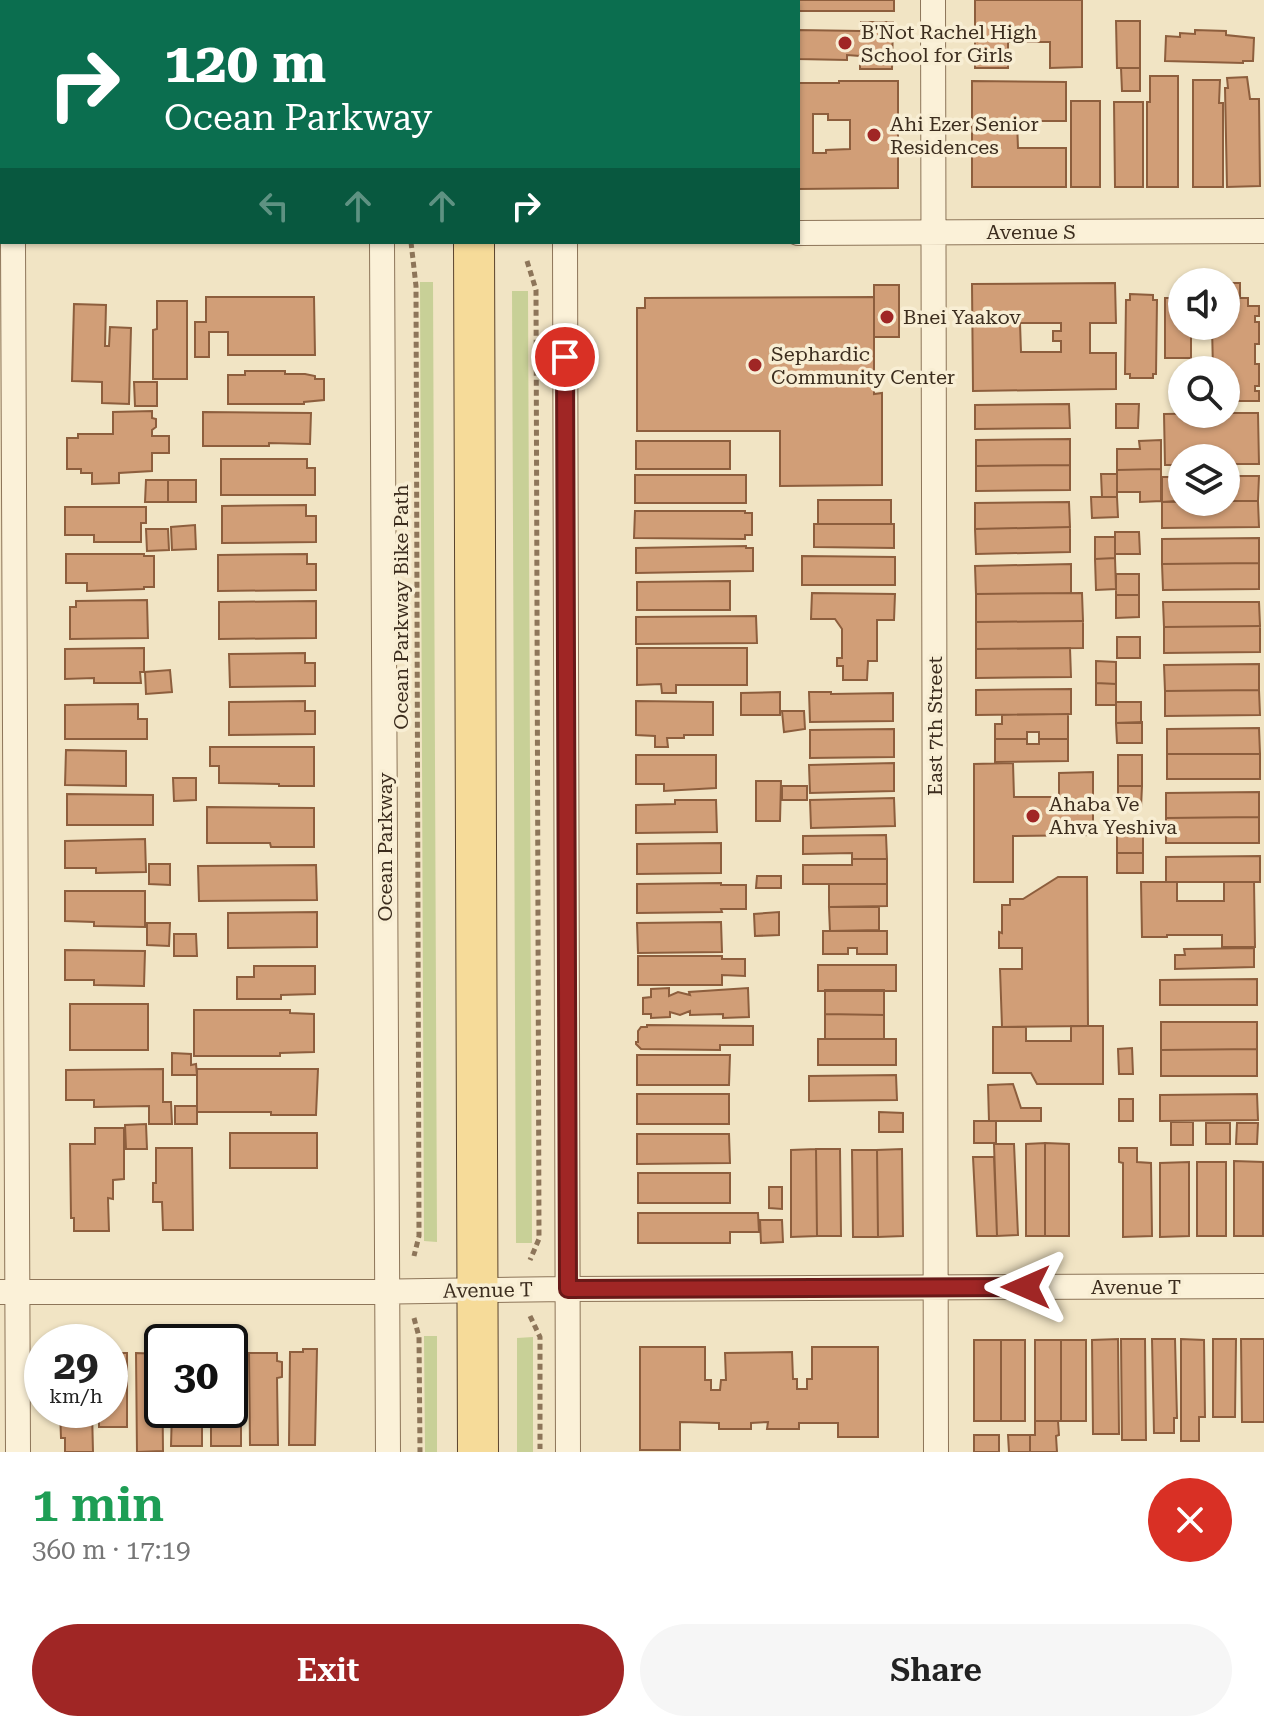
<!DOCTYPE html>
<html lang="en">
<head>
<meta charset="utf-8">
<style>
  body { margin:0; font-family:"Roboto Serif",serif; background:#f6f6f6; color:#222; height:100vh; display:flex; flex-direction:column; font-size:30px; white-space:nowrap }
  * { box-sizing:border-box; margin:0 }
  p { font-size:26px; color:#767676 }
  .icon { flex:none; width:44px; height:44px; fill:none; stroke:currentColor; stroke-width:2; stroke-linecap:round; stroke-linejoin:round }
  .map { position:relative; height:1452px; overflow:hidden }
  .sheet { display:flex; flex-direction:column; background:#fff; flex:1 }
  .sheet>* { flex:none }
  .banner { position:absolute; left:0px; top:0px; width:800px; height:244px; box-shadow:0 2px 6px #0004; background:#0b6e4f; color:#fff; overflow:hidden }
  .tools { position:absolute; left:1168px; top:268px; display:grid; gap:16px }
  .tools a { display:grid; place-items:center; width:72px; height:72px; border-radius:50%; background:#fff; box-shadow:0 2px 6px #0004; font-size:40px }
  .speed { position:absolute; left:24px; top:1324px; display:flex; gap:16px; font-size:40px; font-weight:700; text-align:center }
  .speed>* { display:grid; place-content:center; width:104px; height:104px; border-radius:50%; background:#fff; box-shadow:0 2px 6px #0004; line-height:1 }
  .speed small { font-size:20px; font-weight:400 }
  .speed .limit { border:4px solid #111; border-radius:12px; background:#fff; color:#111 }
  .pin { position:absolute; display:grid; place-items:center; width:68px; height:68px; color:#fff; margin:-34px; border:4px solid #fff; border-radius:50%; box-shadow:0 2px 8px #0007 }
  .me { position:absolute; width:88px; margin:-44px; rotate:270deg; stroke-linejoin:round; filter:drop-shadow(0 0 6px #0008) }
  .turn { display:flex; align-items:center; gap:28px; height:168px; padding:0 32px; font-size:36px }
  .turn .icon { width:104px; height:104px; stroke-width:2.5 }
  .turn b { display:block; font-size:56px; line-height:68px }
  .lanes { display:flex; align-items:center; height:76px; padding:0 32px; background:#0003; justify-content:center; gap:40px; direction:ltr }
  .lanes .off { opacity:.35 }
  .round { display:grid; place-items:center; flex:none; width:84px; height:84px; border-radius:42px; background:#f6f6f6 }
  .overview { display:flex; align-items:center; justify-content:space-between; height:136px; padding:0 32px }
  h1 { font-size:48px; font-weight:600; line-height:60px; color:#1e9e55 }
  .primary-button { display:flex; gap:16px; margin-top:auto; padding:16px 32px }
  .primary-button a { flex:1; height:92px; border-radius:48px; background:#a02625; color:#fff; font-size:32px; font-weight:600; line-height:92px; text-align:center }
  .primary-button a+a { background:#f6f6f6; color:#222 }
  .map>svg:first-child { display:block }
  .green { fill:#c8d097 }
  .building { fill:#d19e77; stroke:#8d5e3d; stroke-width:2; fill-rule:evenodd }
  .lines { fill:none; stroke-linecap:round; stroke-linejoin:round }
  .street-casing { stroke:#8d7559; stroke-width:26 }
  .primary-casing { stroke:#5a432d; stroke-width:42 }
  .path { stroke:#8d7559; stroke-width:5; stroke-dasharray:6 4; stroke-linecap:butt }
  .street { stroke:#fbf1d8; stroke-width:24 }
  .primary { stroke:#f6db99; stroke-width:40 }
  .route-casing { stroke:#681918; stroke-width:20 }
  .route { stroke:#a02625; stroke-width:14 }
  .poi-dot { fill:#a02625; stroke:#f8eed4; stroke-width:3 }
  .labels { text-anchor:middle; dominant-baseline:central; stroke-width:7; stroke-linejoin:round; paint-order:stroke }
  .poi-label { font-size:20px; fill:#3c2d1e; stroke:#f8eed4; text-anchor:start }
  .street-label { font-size:20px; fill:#3c2d1e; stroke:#f8eed4 }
</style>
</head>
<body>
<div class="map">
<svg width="1264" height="1452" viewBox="0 0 1264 1452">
  <rect width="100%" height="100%" fill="#f1e4c4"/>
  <path class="green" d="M420 282H433L437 1242 424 1241Z
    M512 291H528L532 1243H516Z
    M424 1336H437V1452H425Z
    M533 1337V1452H517V1338Z"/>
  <path class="building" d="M66 0H145V2H66Z
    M633 0H731L730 2H633Z
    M798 0H894V11H798Z
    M975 0H1082V67L1050 68V42H1008V68H975Z
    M203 1 292 2H203Z
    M1116 21H1140V68H1117Z
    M861 22H893L892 69H860V56L847 55V60L798 59V30L861 31Z
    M1195 30 1226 31V35L1254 38 1253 61H1243V63L1165 61 1166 36 1180 37V33L1195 34Z
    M1121 68H1140V91H1122Z
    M1150 76H1178V187H1147V102H1150Z
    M1247 77 1250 99H1259L1260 186 1227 187 1225 88H1228L1227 78Z
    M1193 80H1220L1219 103H1223V187H1193Z
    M839 81H898V188L798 189V83H839ZM813 114H828V120H850V149L826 150V153H813Z
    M972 81 1066 82V121H1017L1018 148H1066V187H972Z
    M1071 101H1100V187H1071Z
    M1114 102H1143V187H1115Z
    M1115 283 1116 323H1090V353H1116V389L973 391 972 284ZM1020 323H1061V331H1053V341H1061V352H1021Z
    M1226 283H1240V298H1248V306H1259V316H1255V322H1259V344H1255V364H1259V386H1255V391H1259V401H1226V370H1213L1212 326H1226Z
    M874 285H899V337H874Z
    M1130 294 1153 295V300H1157L1156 374H1153V378H1130V374H1125L1126 300H1130Z
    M206 297H314L315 355H228V332H209V357H195V322H206Z
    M874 297V394L882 393V485L780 486V431H637V308H645V298Z
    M1165 298H1182V326H1191V358H1165Z
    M157 301H187V379H153V330L157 329Z
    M74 304 106 305 105 346H109L110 327 131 328 129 404 102 403V382L72 381Z
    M245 371H285V374H305L315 376V379H324V400L304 402V404H228V375H245Z
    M134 382H157V406H135Z
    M1069 404 1070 428 975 429V405Z
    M1116 404H1139L1138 428H1116Z
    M152 411V418L156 419V427L152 430V436H169V453H152V471L119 473V483L92 484V473H81V469H67V438H78V434H113V412Z
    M203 412 311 413 310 444 269 443V446H203Z
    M1226 413H1258L1259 464H1226V458H1182V465H1165L1164 414Z
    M1070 439V465L976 466V440Z
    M1161 440V469L1117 470V449H1140L1139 441Z
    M636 441H730V469H636Z
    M221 459H307V468H315V495H221Z
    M1070 465V490L976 491V466Z
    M1161 469V501L1140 502V492H1117V470Z
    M1101 474H1117V497H1102Z
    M635 475H746V503H635Z
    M1226 476H1259L1258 501H1226Z
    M1162 477H1182V501L1162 502Z
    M146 480H168V502H145Z
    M168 480H196V502H168Z
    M1091 497H1117L1118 517 1092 518Z
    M818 500H891V524H818Z
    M1226 501H1258L1259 527 1162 528V502Z
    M1069 502 1070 527 975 529V503Z
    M306 505V516H316V542L222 543V506Z
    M65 507H146V523H141V542H94V535H65Z
    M635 511H745V513H752V535H745V539L634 538Z
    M814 524H894V548L814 547Z
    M195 525 196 549 172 550 171 527Z
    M1070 527V552L976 554 975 529Z
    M146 529H168L169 550 147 551Z
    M1115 532H1139L1140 554H1115Z
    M1095 537H1115V558L1095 559Z
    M1259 538V563L1162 564V539Z
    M746 546V548H753V571L636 573V548Z
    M66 554H144V556H154V587H144V589L87 591V583H66Z
    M307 554V564H316V590L218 591V555Z
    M802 556 895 557V585H802Z
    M1115 558 1116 589 1096 590 1095 559Z
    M1259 563V589L1163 590 1162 564Z
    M1071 564V593L976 594 975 566Z
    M1116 574H1139V595H1116Z
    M730 581V610H637V582Z
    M812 593 895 594 894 620H877V661H868L867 680H843V666H837V658H842V629L835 619H811Z
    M1082 593 1083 621 976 622V594Z
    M1116 595H1139V617L1116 618Z
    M147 600 148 638 70 639V607H76V601Z
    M316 601V638L219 639V602Z
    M1163 602H1259L1260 626 1164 627Z
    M756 616 757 643 636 644V617Z
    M1083 621V648L976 649V622Z
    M1260 626V652L1164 653V627Z
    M1117 637H1140V658H1117Z
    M144 648V672H140L141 683H94V678L65 679V649Z
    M637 648H747V685H676V693H662L661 684 637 685Z
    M1070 648 1071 677 976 678V649Z
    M305 653V663H315V686L230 687 229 654Z
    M1096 661 1116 662V684L1096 683Z
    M1259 664V690L1165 691 1164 665Z
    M170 670 172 692 146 694 145 672Z
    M1096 683 1116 684V705H1096Z
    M1071 689V714L976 715V690Z
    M1259 690 1260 715 1165 716V691Z
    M780 692V715H741V693Z
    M809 692H831V694L893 693V721L810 722Z
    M305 701V711H315V734L229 735V702Z
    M636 701 713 702V735H684V738H667L668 747H655V736L636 735Z
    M1116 702H1141V723H1116Z
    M138 704V719H147V739H65V705Z
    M782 711H804L805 729 784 732Z
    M1068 714V739H1039V732H1027V739H995V724H1002V715Z
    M1142 722V743H1117L1116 723Z
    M1259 728 1260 754H1167V729Z
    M894 729V757L810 758V730Z
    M995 739H1027V744H1039V739H1068V761L995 762Z
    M210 747H314V786H279V784L219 783V766H210Z
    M66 750 126 751V786L65 785Z
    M1167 754H1260V779H1167Z
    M636 755H716V788L664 791V784H636Z
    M1118 755H1142V786H1118Z
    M894 763V791L810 793 809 765Z
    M1013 763 1014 797H1059V773L1093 772V835L1013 836V882H974V764Z
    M173 778H196V800L174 801Z
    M756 781H781L780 821H756Z
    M782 786H807V800H782Z
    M1118 786H1142L1141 808H1118Z
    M1259 792V817L1166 818V793Z
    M67 794 153 795V825H67Z
    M894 798 895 826 811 828 810 800Z
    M675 800H716L717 832 636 833V805L675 804Z
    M207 807 314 808V847H271L270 843H207Z
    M1259 817V843H1166V818Z
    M1117 830H1143V853H1117Z
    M886 835 887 859H852V853L803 854V836Z
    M145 839 146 872 96 873V868H65V841Z
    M721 843V873L637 874V844Z
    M1117 853H1143V873H1117Z
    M1260 856V882H1166V857Z
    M852 859H887V884H803V865H852Z
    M149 864H170V885L149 884Z
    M316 865 317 900 199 901 198 866Z
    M757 876H781V888H756Z
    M1058 877H1087L1088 1026 1002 1027 1000 969H1022V948H999V932L1002 933V905H1010V899H1023Z
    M1141 882H1177V901H1224V882H1254L1255 947H1222V935H1167V937H1142Z
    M721 883V885H746V909H721L722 912 637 913V884Z
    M829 884H887V906L829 907Z
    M65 891H145V927L94 926V922L65 921Z
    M829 907H879V930L830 931Z
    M317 912V947L228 948V913Z
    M779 912V935L755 936 754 914Z
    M721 922 722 952 638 953 637 923Z
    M147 923H170L169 946 147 945Z
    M823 931H887V954H857V948H848V954H823Z
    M174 934H196L197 956H174Z
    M1254 948V967L1175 969V955H1185L1184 949Z
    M65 950 145 951 144 986 94 985V980H65Z
    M638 956H722V959H745V976L722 975V985H638Z
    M818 965H896V991H818Z
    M254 966H315V994L281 995V999H237V977H254Z
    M1257 979V1005H1160V980Z
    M669 988V996L678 992 690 995 689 992 748 988 749 1017 723 1018V1014L690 1015V1011L680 1015 670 1012V1017L651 1018V1014H643V998L651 997V989Z
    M825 990H884V1015L825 1014Z
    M70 1004H148V1050H70Z
    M194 1010H290V1013L314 1014V1052L280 1053V1056H194Z
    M825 1014 884 1015V1039H825Z
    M1161 1022H1257V1049L1161 1050Z
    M647 1025 753 1026V1045H720V1050L641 1049 636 1044V1042H638V1031L641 1027H647Z
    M1071 1026H1103V1084H1037L1031 1073H993V1027H1026V1041H1071Z
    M818 1039H896V1065H818Z
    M1132 1048 1133 1074H1119L1118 1049Z
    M1257 1049V1076H1161V1050Z
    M172 1053 191 1054V1065L196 1064 197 1075H172Z
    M637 1055H730L729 1085H637Z
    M163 1069V1102H171L172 1124H149V1106L94 1107V1100H66V1070Z
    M197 1069H318L316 1115H271V1112H197Z
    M896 1075 897 1100 809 1101V1076Z
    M1013 1084 1021 1108H1041V1121H989L988 1085Z
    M637 1094H729V1124H637Z
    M1257 1094 1258 1120 1160 1121V1095Z
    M1119 1099H1133V1121H1119Z
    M175 1106H197V1124H175Z
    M879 1112 903 1113V1132H879Z
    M974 1121H996V1143H974Z
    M1171 1122H1193V1145H1171Z
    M1206 1123H1230V1144H1206Z
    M1237 1123H1258L1257 1144H1236Z
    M146 1124 147 1149H126L125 1125Z
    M95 1128H124V1179L113 1180V1199L108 1198 109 1231H74V1218H71L70 1144H95Z
    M230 1133H317V1168H230Z
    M637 1134H729L730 1163 637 1164Z
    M1045 1143V1236H1026V1144Z
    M1045 1143 1069 1144V1236H1045Z
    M994 1144H1014L1018 1235 997 1236Z
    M156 1148H192L193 1230H163L162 1202H153V1183H156Z
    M1119 1148H1137V1162L1151 1163 1152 1236 1123 1237V1163L1119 1162Z
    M816 1149 817 1236 791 1237V1150Z
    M816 1149H840L841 1236H817Z
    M902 1149 903 1236 878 1237 877 1150Z
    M852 1150H877L878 1237H853Z
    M973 1157H994L997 1236H977Z
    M1234 1161 1263 1162V1236H1234Z
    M1189 1162V1236L1160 1237V1163Z
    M1197 1162H1226V1236H1197Z
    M638 1173H730V1203H638Z
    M769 1187H782V1209L769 1208Z
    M638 1213H758L759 1232H730V1243H638Z
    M760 1220H782L783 1242 761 1243Z
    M1118 1339 1119 1434H1093L1092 1340Z
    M1121 1339H1145L1146 1440H1122Z
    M1152 1339H1175L1177 1418H1174V1433H1154Z
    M1181 1339 1204 1340 1205 1417H1199V1441H1181Z
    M1213 1339H1236L1235 1417H1213Z
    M1241 1339H1264V1422H1242Z
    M974 1340H1001V1421H974Z
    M1001 1340H1025V1421H1001Z
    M1035 1340H1061V1421H1035Z
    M1061 1340H1086V1421H1061Z
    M640 1347H705V1380H711V1390H720L721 1380H726L725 1353 792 1352 793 1379H797V1389H807V1379H812V1347H878V1437H838V1423H799V1429H767L768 1422 751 1423V1429H719V1423L680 1422V1450H640Z
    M303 1349H317L315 1445H289L290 1352H303Z
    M230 1352H241V1446H211V1410H230Z
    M110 1353H127V1427H99V1410H110Z
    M136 1353 162 1354 163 1451 137 1452Z
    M249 1353H277V1361L282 1362V1377L277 1378 278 1445H250Z
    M60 1410H92L93 1452H65V1438H61Z
    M172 1410H202V1446H171Z
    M1035 1421H1058L1059 1435 1056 1436 1057 1452H1030V1435H1035Z
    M974 1435H999V1452H974Z
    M1008 1435H1030V1452H1009Z"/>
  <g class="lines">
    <defs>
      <path id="street" d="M12 0V2
        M381 0V2
        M563 0V2
        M933 0 936 1452
        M798 233 1264 231
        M13 242 18 1452
        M382 242 388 1452
        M565 242 568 1452
        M0 1292H362L568 1289 1264 1286"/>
      <path id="primary" d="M473 0V2
        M474 242 478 1452"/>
    </defs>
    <use href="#street" class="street-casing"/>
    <use href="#primary" class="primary-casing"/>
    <path class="path" d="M415 0V2
      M411 242 416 286 419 1236 414 1256
      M527 261 536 290 539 1239 530 1260
      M530 1316 540 1337V1449
      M414 1318 419 1337 420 1452"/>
    <use href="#street" class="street"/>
    <use href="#primary" class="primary"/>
  </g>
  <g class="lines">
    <defs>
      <path id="route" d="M565 357 568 1289 1026 1287"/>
    </defs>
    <use href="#route" class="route-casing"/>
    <use href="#route" class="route"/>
  </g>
  <g class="poi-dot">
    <circle cx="845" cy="43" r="8"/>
    <circle cx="874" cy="135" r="8"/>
    <circle cx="887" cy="317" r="8"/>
    <circle cx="755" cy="365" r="8"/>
    <circle cx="1033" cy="816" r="8"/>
  </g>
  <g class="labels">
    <g class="poi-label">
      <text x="861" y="32">B'Not Rachel High<tspan x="861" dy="23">School for Girls</tspan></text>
      <text x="890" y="124">Ahi Ezer Senior<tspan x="890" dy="23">Residences</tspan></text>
      <text x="903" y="317">Bnei Yaakov</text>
      <text x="771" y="354">Sephardic<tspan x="771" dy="23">Community Center</tspan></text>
      <text x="1049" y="804">Ahaba Ve<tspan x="1049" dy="23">Ahva Yeshiva</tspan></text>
    </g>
    <g class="street-label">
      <text x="1031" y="232">Avenue S</text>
      <text transform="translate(401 607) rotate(-90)">Ocean Parkway Bike Path</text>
      <text transform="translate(935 726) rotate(-90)">East 7th Street</text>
      <text transform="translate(385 847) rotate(-90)">Ocean Parkway</text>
      <text x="1136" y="1287">Avenue T</text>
      <text transform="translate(488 1290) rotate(-1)">Avenue T</text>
    </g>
  </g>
</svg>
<div class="tools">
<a><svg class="icon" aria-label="sound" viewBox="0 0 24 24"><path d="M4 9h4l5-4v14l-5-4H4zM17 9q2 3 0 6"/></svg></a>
<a><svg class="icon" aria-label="search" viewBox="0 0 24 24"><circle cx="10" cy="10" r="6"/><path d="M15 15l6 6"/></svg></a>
<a><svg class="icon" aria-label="layers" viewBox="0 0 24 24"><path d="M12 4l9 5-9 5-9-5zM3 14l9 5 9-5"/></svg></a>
</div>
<div class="speed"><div>29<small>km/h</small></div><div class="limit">30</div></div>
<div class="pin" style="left:565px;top:357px;background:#d93025"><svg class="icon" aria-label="arrive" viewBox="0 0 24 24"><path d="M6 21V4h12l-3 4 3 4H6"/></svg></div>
<svg class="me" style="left:1026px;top:1287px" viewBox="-20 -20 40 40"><path d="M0-17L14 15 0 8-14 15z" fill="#a02625" stroke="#fff" stroke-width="4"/></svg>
<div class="banner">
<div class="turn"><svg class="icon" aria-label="right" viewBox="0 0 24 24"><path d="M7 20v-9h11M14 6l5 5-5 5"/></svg><div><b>120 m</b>Ocean Parkway</div></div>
<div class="lanes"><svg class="icon off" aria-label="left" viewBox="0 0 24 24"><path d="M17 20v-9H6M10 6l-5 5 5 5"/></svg><svg class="icon off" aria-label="ahead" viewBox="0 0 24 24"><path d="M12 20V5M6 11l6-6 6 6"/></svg><svg class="icon off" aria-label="ahead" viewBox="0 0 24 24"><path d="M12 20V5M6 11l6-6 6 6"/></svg><svg class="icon" aria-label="right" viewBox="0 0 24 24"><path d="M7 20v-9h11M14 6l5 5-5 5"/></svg></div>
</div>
</div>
<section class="sheet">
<div class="overview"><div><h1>1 min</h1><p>360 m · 17:19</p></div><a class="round" style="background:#d93025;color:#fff"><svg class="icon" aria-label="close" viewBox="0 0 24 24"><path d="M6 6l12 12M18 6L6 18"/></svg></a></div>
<div class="primary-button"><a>Exit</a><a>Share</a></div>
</section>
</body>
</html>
